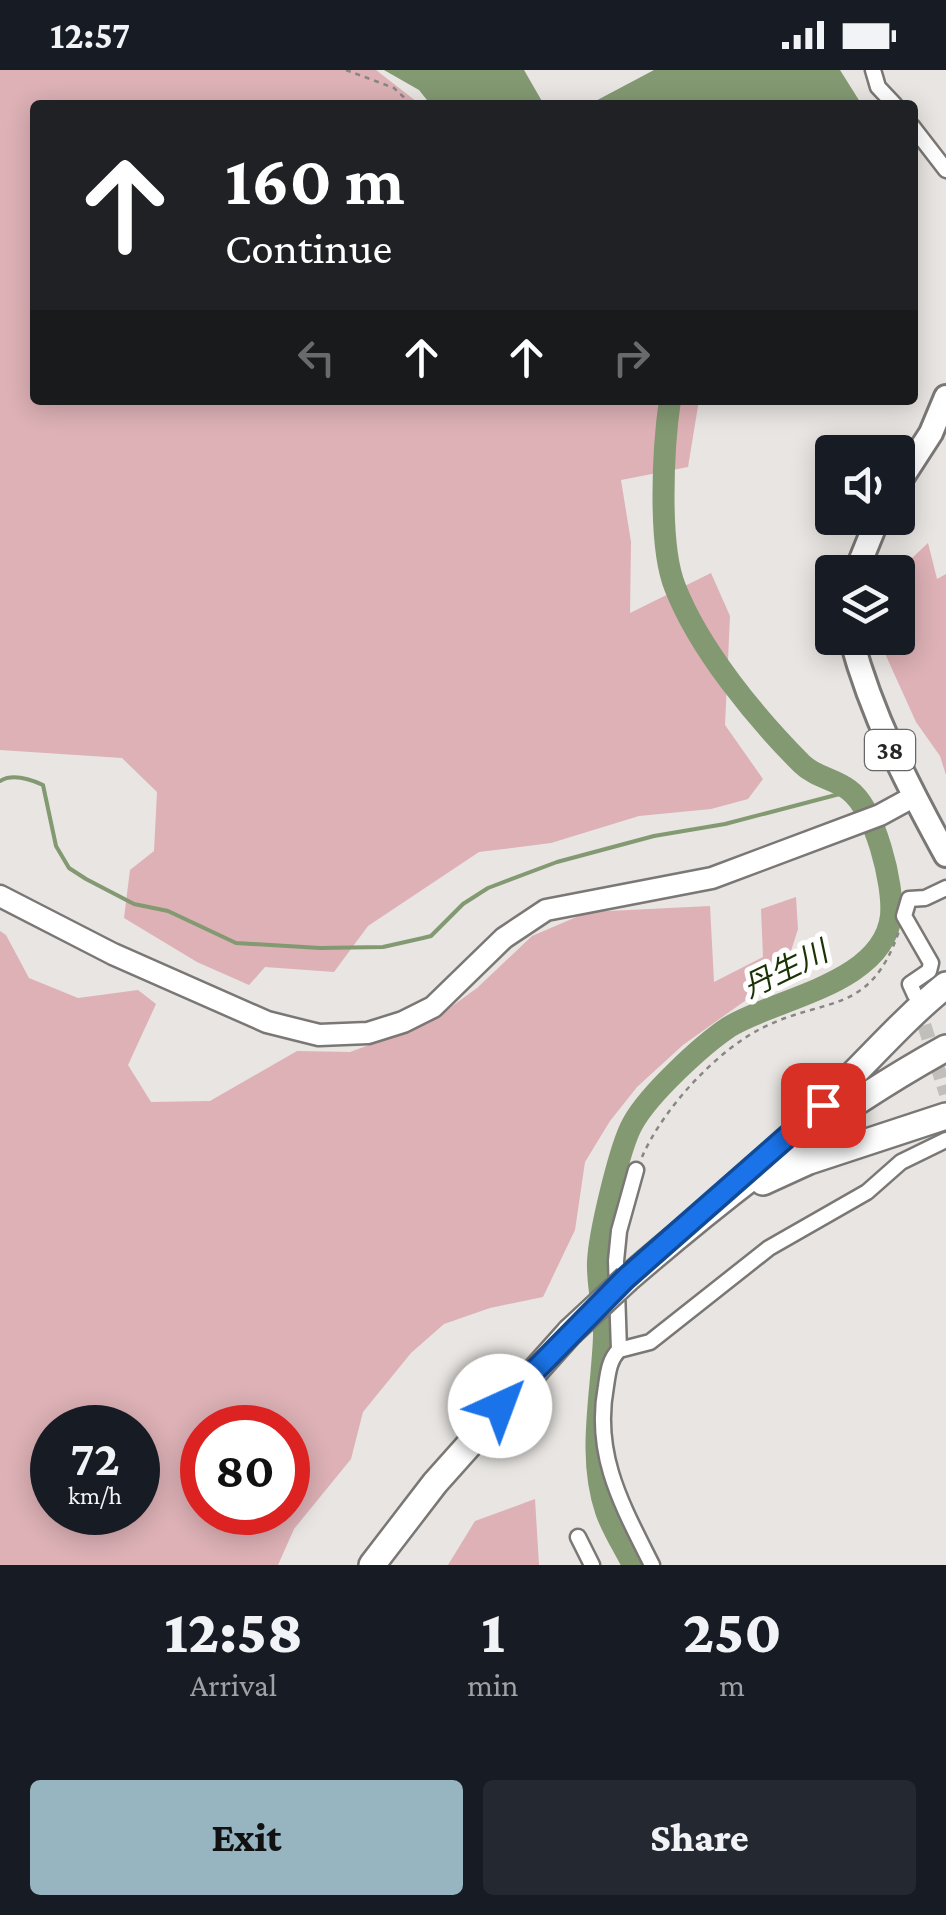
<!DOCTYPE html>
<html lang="en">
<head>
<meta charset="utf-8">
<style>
  body { margin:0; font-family:"Crimson Pro","Noto Sans JP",serif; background:#242831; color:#f1f3f6; height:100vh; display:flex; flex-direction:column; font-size:38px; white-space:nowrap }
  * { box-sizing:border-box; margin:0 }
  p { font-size:32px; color:#9ea1a6 }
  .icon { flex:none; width:55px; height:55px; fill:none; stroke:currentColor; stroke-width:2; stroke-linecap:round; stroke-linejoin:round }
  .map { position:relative; height:1495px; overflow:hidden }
  .sheet { display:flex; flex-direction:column; background:#171b24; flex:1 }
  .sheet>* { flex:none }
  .guide { position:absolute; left:30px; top:30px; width:888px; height:305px; border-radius:10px; box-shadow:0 5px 25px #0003; background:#202124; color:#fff; overflow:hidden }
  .controls { position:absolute; left:815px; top:365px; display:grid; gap:20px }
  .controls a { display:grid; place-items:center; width:100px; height:100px; border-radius:10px; background:#171b24; box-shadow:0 5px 25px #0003; font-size:50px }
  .speed { position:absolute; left:30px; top:1335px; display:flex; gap:20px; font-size:50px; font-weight:700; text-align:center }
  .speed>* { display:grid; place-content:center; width:130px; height:130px; border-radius:50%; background:#171b24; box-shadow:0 5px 25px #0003; line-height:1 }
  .speed small { font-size:25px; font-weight:400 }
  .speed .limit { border:15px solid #d22; background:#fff; color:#111 }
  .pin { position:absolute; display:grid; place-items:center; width:85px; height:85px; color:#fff; margin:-42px; border-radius:20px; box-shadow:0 5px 15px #0006 }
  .me { position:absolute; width:110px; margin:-55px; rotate:43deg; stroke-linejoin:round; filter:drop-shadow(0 0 8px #0008) }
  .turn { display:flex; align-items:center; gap:35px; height:210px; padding:0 30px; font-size:45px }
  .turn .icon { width:130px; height:130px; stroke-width:2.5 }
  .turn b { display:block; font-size:70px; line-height:85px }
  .lanes { display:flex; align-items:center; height:95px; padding:0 30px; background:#0003; justify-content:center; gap:50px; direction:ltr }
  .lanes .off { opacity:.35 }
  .eta { display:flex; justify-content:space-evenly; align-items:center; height:170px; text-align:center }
  .eta b { font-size:60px; font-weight:800; line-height:70px }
  .cta { display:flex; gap:20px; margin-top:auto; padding:20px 30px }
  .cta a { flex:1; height:115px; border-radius:10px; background:#97b5c0; color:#111; font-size:40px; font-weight:800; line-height:115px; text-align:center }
  .cta a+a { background:#242831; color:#f1f3f6 }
  .status { display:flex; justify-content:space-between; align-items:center; height:70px; padding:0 50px; background:#171b24; direction:ltr }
  .status svg { height:28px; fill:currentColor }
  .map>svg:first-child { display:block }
  .green { fill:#ddb1b6; fill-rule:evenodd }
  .water { fill:#829972 }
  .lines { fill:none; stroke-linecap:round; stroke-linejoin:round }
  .stream { stroke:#829972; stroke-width:4 }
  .river { stroke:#829972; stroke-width:22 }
  .street-tunnel { stroke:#c1bfbc; stroke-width:14; stroke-dasharray:14 7; stroke-linecap:butt }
  .street-casing { stroke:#7a7775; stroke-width:19 }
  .secondary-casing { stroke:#7a7775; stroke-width:25 }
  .primary-casing { stroke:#7a7775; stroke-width:28 }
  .highway-casing { stroke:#7a7775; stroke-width:30 }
  .path { stroke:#888784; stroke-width:2.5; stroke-dasharray:5 5; stroke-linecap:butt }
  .street { stroke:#fff; stroke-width:14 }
  .secondary { stroke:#fff; stroke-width:20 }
  .primary { stroke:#fff; stroke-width:22 }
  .highway { stroke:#fff; stroke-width:25 }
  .highway-bridge-casing { stroke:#7a7775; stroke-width:30; stroke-linecap:butt }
  .highway-bridge { stroke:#fff; stroke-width:25 }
  .route-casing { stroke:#114b97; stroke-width:25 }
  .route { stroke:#1a73e8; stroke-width:18 }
  .labels { text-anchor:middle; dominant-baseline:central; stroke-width:10; stroke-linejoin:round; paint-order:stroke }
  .shield { fill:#fff; stroke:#676766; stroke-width:2.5 }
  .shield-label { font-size:25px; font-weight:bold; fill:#262624 }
  .water-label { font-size:30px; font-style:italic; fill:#1b3205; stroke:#fff }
</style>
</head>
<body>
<div class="status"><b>12:57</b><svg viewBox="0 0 49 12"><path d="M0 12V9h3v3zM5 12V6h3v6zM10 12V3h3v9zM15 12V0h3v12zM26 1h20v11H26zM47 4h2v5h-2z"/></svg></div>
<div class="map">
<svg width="946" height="1495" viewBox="0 0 946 1495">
  <rect width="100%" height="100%" fill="#e8e5e2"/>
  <path class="green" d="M0 0H376L421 35H35V330H699L688 397 621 410 631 472 630 543 711 503 730 546 725 655 763 709 748 729 711 739 639 746 551 773 479 782 368 856 334 902 265 897 249 915 197 892 124 848 130 800 154 781 157 722 122 688 0 680Z
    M928 473 937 509 946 504V705L940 686 916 652 878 568H898L897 502Z
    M796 827 798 859 784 903 683 975 637 1017 610 1051 585 1092 575 1160 543 1227 490 1238 444 1254 411 1283 363 1342 351 1389 294 1459 278 1495H0V861L6 865 29 908 78 928 138 920 156 934 128 995 151 1032 210 1031 297 981 350 982 429 953 477 918 532 866 588 842 710 836 714 912 763 887 761 839ZM52 1358H138V1442H52ZM202 1358H288V1442H202Z
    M535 1429 539 1495H448L475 1451Z"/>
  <path class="water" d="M384 0H524L543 33 555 35H431L419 20Z
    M654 0H840L862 35H588Z"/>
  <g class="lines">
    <path class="stream" d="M0 711C13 703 30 709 43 715L56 776 69 798 86 809 134 834 168 841 236 873 320 878 383 877 423 868 431 866 463 834 488 818 557 792 654 766 725 754 851 721"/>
    <path class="river" d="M633 1495C624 1477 612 1459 606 1441 587 1385 602 1324 604 1267 605 1242 597 1217 598 1192 599 1165 620 1075 633 1053 649 1024 702 975 729 957 776 928 883 914 891 846 894 814 875 739 849 720 835 709 815 707 802 694 756 648 699 579 675 517 658 475 663 377 670 330"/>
    <path class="street-tunnel" d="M918 935 946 1024"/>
    <defs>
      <path id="street" d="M873 0 878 17 895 35
        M912 56 946 100
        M915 925 910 914 929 901 931 893 904 846 909 829 925 828 946 818
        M636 1100 619 1161 616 1191 619 1280C609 1290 608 1303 606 1316 593 1385 622 1435 652 1495
        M619 1280 650 1272 769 1178 867 1122 901 1092 946 1070
        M578 1467 592 1495"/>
      <path id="secondary" d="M0 826 113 884 267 952 319 965 368 963 403 952 433 937 504 868 546 840 712 808 880 745 913 727"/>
      <path id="primary" d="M898 414 931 363 946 327
        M856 502 878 448
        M851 568C872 646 907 714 946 785"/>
      <path id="highway" d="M806 1049C855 1007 895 956 946 915
        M763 1112 809 1091 946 1046
        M627 1209C727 1123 830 1042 946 978
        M372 1495 435 1413 570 1262"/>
    </defs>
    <use href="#street" class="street-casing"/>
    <use href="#secondary" class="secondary-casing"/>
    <use href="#primary" class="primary-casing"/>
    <use href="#highway" class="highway-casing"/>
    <path class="path" d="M346 0 394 18 412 35
      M642 1087C663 1039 715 982 762 958 826 926 870 946 899 861"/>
    <use href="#street" class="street"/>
    <use href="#secondary" class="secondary"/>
    <use href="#primary" class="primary"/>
    <use href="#highway" class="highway"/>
    <defs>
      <path id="highway-bridge" d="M570 1262 627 1209"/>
    </defs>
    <use href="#highway-bridge" class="highway-bridge-casing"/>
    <use href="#highway-bridge" class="highway-bridge"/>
  </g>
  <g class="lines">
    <defs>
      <path id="route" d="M500 1336 626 1208 823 1035"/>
    </defs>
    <use href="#route" class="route-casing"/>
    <use href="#route" class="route"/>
  </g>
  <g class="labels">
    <rect class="shield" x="865" y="660" width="50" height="40" rx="8"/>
    <g class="shield-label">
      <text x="890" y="680">38</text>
    </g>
    <g class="water-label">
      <text transform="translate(785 899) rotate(-26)">丹生川</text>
    </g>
  </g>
</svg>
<div class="controls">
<a><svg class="icon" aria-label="sound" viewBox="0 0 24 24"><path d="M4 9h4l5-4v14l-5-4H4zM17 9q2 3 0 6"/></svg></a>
<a><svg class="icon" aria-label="layers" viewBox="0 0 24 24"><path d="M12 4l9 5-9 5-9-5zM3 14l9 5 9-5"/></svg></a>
</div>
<div class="speed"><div>72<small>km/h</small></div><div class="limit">80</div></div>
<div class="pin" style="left:823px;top:1035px;background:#d93025"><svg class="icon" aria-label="arrive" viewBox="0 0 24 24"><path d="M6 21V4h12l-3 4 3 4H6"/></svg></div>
<svg class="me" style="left:500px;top:1336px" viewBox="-20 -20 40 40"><circle r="19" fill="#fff"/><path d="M0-13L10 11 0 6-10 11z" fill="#1a73e8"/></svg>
<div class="guide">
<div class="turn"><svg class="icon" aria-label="ahead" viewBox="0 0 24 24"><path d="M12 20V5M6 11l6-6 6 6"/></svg><div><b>160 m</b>Continue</div></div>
<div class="lanes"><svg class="icon off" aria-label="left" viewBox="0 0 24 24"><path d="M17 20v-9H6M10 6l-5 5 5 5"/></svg><svg class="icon" aria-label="ahead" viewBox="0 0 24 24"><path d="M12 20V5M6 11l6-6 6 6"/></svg><svg class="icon" aria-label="ahead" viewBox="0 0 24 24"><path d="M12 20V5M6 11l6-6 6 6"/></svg><svg class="icon off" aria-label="right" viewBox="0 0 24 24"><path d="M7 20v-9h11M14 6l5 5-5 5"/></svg></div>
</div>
</div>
<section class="sheet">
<div class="eta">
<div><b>12:58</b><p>Arrival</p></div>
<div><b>1</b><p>min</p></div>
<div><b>250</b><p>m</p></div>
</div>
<div class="cta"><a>Exit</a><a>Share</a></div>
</section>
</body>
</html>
